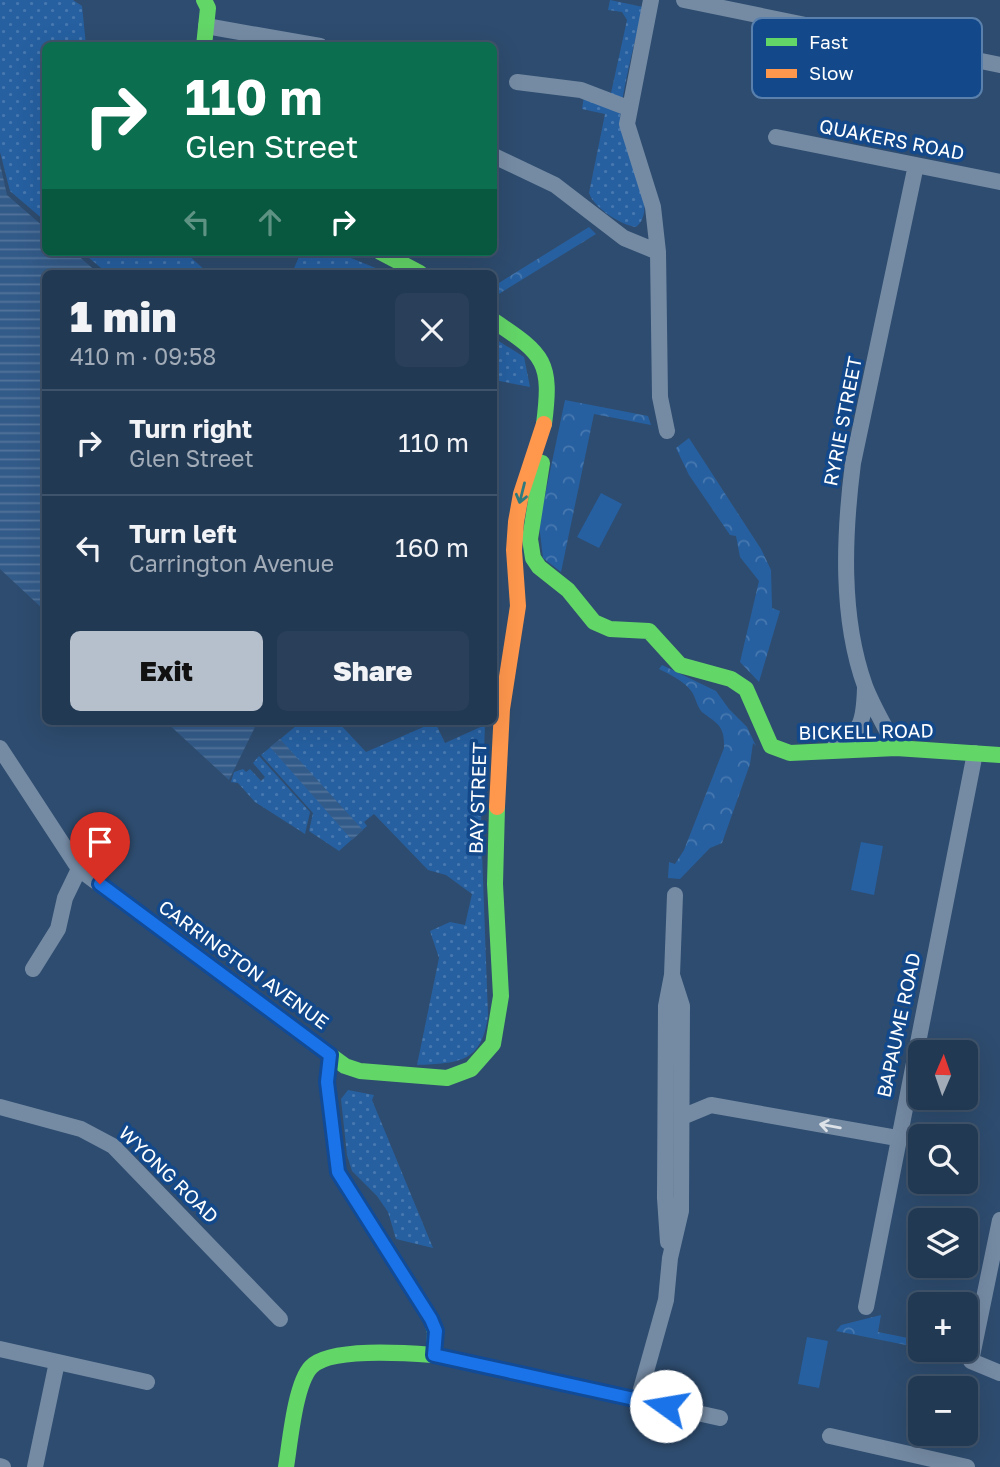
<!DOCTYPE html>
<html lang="en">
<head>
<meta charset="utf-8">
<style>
  body { margin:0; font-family:"Golos Text",sans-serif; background:#2a405a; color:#f1f3f6; height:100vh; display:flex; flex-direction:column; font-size:26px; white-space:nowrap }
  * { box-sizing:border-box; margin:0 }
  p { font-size:23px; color:#a2acb8 }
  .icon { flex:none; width:38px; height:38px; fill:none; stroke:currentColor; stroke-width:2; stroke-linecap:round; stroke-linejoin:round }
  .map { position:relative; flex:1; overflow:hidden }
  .side { position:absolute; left:42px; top:270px; width:455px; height:455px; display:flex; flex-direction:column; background:#223953; border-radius:10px; box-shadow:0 7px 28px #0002,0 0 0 2px #3f536a }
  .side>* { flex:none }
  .banner { position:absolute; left:42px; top:42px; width:455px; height:214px; border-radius:10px; box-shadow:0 7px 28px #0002,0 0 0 2px #3f536a; background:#0b6e4f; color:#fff; overflow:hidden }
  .needle { width:46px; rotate:2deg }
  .tools { position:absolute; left:908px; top:1040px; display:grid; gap:14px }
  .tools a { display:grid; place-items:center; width:70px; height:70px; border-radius:10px; background:#223953; box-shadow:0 7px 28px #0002,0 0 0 2px #3f536a; font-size:35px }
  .pin { position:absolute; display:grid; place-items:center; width:60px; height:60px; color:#fff; margin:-72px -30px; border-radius:50% 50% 50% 0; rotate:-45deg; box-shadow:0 0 7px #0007 }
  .pin .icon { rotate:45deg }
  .me { position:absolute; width:77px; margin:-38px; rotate:283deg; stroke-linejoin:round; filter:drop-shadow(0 0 5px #0008) }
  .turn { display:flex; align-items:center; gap:24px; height:147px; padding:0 28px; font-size:32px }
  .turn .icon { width:91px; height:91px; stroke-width:2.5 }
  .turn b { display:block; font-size:49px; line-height:60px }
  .lanes { display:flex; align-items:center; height:66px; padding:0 28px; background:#0003; justify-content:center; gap:35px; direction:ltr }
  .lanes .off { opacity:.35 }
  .round { display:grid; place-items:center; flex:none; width:74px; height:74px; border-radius:10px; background:#2a405a }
  .head { display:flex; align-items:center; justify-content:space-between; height:119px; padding:0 28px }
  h1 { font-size:42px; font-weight:800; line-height:52px }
  .primary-button { display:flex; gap:14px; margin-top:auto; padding:14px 28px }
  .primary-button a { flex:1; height:80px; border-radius:10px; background:#b6c0cd; color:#111; font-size:28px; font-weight:800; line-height:80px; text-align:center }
  .primary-button a+a { background:#2a405a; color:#f1f3f6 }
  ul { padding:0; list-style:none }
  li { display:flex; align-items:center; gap:21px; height:105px; padding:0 28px; border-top:2px solid #3f536a }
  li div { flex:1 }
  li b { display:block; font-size:26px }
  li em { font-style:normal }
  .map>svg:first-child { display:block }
  .grass { fill:url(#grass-dots) }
  .forest { fill:url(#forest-crowns) }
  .garden { fill:#2660a1 }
  .water { fill:url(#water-rules) }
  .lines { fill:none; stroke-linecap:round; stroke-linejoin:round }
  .street { stroke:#758ba4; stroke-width:16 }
  .fast { stroke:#63d668; stroke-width:16 }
  .slow { stroke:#ff974d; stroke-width:16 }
  .oneway { stroke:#2f7a7e }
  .oneway2 { stroke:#dce2e8 }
  .route-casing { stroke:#114b97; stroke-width:18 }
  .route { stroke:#1a73e8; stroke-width:12 }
  .labels { text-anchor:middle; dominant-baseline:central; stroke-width:7; stroke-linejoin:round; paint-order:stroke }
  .street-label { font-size:19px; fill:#fff; stroke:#13498a }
  .key { fill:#13498a; stroke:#5a80ad; stroke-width:2 }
  .key-label { font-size:19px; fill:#fff }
</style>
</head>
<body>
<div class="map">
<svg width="1000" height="1467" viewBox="0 0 1000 1467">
  <defs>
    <pattern id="grass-dots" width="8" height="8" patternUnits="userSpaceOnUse" patternTransform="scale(1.75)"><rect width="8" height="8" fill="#2660a1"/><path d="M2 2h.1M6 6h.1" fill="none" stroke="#4778af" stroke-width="1.8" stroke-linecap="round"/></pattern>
    <pattern id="forest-crowns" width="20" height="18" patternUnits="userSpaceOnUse" patternTransform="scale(1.75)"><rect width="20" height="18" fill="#2660a1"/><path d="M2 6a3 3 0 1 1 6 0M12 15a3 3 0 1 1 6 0" fill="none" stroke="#4778af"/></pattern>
    <pattern id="water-rules" width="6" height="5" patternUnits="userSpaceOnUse" patternTransform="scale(1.75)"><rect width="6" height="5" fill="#335b89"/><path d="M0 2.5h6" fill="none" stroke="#52749b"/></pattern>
  </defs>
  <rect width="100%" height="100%" fill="#2e4c6f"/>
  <path class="grass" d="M0 0H73L82 6 86 45 46 46 45 221 10 191 0 152Z
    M610 0 643 7C638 30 617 108 621 125 626 150 660 209 636 227 621 225 594 208 589 193L605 114 582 109 584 96 611 93 627 20 622 12 608 10Z
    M82 252H185L208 273H107Z
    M301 252H336L388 273H292Z
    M494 338 524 357 530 387 494 380Z
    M302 721H337L366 752 435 722 445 743 485 725 481 825 488 1015C482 1063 459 1063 417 1065L439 958 430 931 450 922 465 925 472 894 446 875 428 870 374 814 364 822 367 826 339 851 309 831 313 813 261 755Z
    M259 756 310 812 305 834 255 802 238 783 231 782 234 772 243 769 246 772 250 769 261 781 265 777 253 763Z
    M348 1090 374 1095 372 1100 433 1248 396 1239 388 1212 377 1196 352 1171 347 1155 341 1099Z"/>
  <path class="forest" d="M589 227 596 234 494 297V286Z
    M565 400 648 416 651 425 594 414 561 572 543 558 539 524Z
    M689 438 761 549 771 570 772 608 780 611 759 682 740 662 759 581 740 557 736 536 730 535 689 475 676 448Z
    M662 665 716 691 729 709 747 727 756 746 753 743 750 764 722 843 710 848 680 879 668 878 669 862 675 864 684 850 724 748C725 725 717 724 702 712 697 707 696 698 692 692 684 681 671 675 659 669Z
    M881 1315 878 1332 918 1340 916 1347 836 1331 841 1325Z"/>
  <path class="garden" d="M601 493 622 504 599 548 577 537Z
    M861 842 883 846 874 895 851 890Z
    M807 1337 828 1341 819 1388 798 1384Z"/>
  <path class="water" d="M0 164 7 195 45 228 46 252H74L98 273H46L45 611 0 569Z
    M165 721H258L229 780Z
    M280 739 363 830 352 840 270 747Z"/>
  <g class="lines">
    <path class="street" d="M651 0 627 124 653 207 658 252 660 397 667 431
      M684 0 1000 65
      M206 26 320 46
      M517 82 581 90 628 108
      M776 137 1000 182
      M494 156 555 185 624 238 658 252
      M835 746C863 733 864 717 865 688
      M0 748 79 869 330 1055
      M896 748C886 728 873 707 865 686 840 617 844 534 853 463L916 165
      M33 969 58 929 65 898 79 869
      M0 1107 81 1129 113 1146 280 1319
      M682 1117 711 1105 897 1138
      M1000 1220 971 1361 1000 1373
      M668 1242 665 1198 666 1006 672 975 675 895
      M866 1307 975 753
      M0 1349 147 1382
      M434 1355 720 1418
      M638 1400 666 1300 670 1258 681 1211 682 1006 672 975
      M830 1436 967 1467
      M0 1466 3 1467
      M35 1467 57 1362"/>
    <path class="fast" d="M204 0 208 8 204 46
      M380 252 420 273
      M494 321C545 355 552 362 544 424
      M542 463 530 539 533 558 539 567 568 590 594 622 610 629 649 631 680 665 731 679 746 689 771 746 790 753 896 748 1000 755
      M286 1467C290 1443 295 1384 311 1367 330 1347 407 1353 434 1355L435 1332 431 1319 338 1172 327 1082 330 1055 345 1066 360 1071 447 1078 471 1069 493 1044 501 996 495 884 497 807"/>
    <path class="slow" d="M497 807 502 709 518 606 514 550 516 522 521 494 544 424"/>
  </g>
  <defs><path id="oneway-shaft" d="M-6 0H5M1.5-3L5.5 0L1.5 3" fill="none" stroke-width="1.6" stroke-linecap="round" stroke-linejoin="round" transform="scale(1.75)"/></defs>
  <use class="oneway" href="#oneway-shaft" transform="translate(522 493) rotate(104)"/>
  <use class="oneway2" href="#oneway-shaft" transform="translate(830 1126) rotate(-170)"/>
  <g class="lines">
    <defs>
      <path id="route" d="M100 884 330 1055 327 1082 338 1172 431 1319 436 1331 434 1355 666 1406"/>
    </defs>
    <use href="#route" class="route-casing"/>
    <use href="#route" class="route"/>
  </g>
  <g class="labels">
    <g class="street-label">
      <text transform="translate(892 139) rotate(11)">QUAKERS ROAD</text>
      <text transform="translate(842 421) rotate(-79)">RYRIE STREET</text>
      <text transform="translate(866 731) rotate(-1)">BICKELL ROAD</text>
      <text transform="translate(477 798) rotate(-88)">BAY STREET</text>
      <text transform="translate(244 964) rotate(36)">CARRINGTON AVENUE</text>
      <text transform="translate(898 1025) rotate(-78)">BAPAUME ROAD</text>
      <text transform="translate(169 1174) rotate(44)">WYONG ROAD</text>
    </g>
  </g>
  <rect x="752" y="18" width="230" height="80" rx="10" class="key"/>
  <rect x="766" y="38" width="31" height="8" fill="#63d668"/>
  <rect x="766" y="69" width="31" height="9" fill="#ff974d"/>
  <g class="key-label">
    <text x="809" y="49">Fast</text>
    <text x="809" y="80">Slow</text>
  </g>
</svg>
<div class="tools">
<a><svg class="needle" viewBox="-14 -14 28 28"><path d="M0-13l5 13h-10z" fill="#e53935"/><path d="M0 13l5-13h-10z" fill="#a2acb8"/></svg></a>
<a><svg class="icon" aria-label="search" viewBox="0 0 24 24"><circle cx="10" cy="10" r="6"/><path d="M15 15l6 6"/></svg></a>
<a><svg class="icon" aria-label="layers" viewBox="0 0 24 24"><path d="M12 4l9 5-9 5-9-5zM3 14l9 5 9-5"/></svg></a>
<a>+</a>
<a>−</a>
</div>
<div class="pin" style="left:100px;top:884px;background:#d93025"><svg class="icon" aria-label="arrive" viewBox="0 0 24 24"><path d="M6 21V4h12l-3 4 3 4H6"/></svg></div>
<svg class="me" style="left:666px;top:1406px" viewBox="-20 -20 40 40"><circle r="19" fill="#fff"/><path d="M0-13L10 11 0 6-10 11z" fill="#1a73e8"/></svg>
<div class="banner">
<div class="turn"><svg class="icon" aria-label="right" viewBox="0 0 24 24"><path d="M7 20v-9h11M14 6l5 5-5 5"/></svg><div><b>110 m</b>Glen Street</div></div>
<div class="lanes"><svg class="icon off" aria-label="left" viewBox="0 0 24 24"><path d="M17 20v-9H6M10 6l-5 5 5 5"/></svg><svg class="icon off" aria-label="ahead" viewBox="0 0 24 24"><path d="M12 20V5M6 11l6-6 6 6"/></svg><svg class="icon" aria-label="right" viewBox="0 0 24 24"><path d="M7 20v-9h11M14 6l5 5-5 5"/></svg></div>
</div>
<section class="side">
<div class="head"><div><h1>1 min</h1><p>410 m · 09:58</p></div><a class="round"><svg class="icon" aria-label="close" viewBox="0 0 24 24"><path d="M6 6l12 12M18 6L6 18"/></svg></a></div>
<ul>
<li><svg class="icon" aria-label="right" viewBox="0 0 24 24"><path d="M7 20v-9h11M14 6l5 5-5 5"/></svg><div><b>Turn right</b><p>Glen Street</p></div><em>110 m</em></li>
<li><svg class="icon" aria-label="left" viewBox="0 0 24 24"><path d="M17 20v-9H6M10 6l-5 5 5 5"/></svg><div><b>Turn left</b><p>Carrington Avenue</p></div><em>160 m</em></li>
</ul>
<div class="primary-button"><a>Exit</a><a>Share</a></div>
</section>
</div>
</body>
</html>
